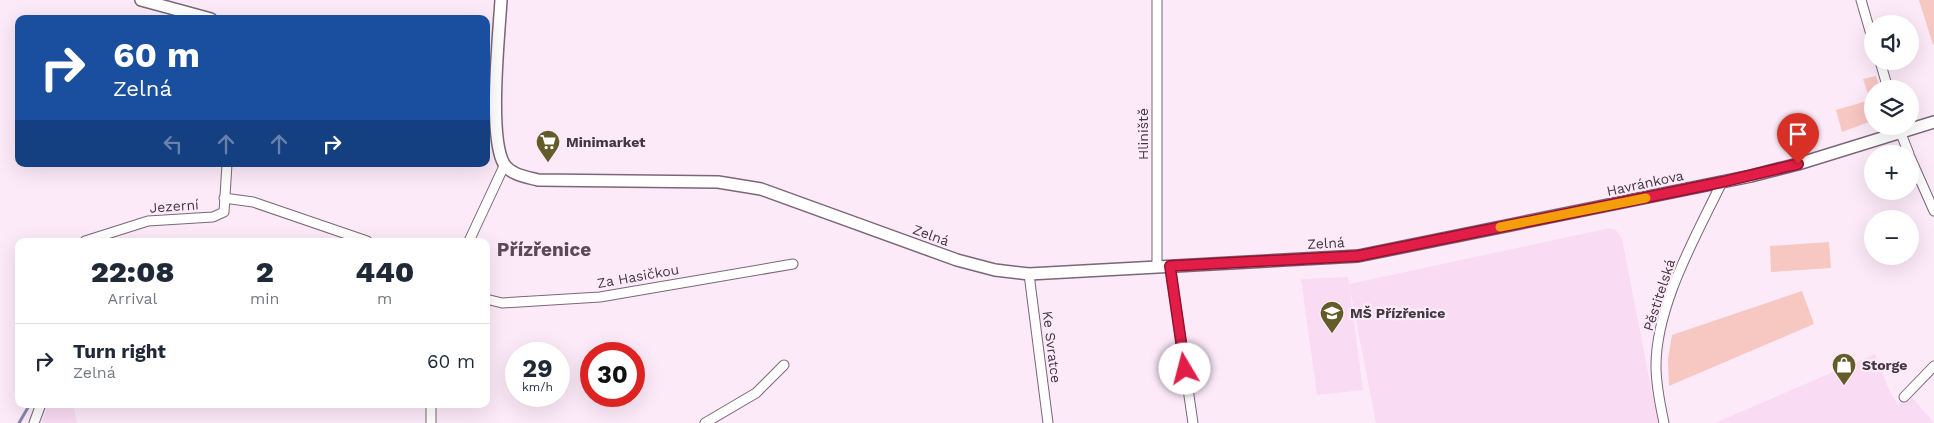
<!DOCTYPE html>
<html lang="en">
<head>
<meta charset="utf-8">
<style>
  body { margin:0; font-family:"Work Sans",sans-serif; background:#f6f6f7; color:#1f2937; height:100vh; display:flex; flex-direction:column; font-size:19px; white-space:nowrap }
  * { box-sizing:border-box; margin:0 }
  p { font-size:16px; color:#747a83 }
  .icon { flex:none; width:28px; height:28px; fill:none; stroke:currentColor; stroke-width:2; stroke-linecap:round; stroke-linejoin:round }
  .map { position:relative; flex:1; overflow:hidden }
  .drawer { position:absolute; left:15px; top:238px; width:475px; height:170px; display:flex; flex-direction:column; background:#fff; border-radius:10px; box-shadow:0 5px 20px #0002 }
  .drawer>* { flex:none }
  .guide { position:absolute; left:15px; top:15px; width:475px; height:152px; border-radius:10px; box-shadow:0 5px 20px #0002; background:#1a4fa0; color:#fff; overflow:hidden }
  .fabs { position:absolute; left:1864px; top:15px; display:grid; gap:10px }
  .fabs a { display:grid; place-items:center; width:55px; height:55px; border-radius:50%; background:#fff; box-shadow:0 5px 20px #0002; font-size:25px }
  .speed { position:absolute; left:505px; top:342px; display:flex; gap:10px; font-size:25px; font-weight:700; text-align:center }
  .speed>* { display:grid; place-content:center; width:65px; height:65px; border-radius:50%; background:#fff; box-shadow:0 5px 20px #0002; line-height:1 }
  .speed small { font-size:12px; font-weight:400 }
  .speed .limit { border:8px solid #d22; background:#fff; color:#111 }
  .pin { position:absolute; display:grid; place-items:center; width:42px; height:42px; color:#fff; margin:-51px -21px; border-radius:50% 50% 50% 0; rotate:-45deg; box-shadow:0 0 5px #0007 }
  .pin .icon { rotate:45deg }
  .me { position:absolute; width:55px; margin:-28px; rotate:352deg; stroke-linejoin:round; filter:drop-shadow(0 0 4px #0008) }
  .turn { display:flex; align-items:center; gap:18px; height:105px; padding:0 15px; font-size:22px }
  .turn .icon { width:65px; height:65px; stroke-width:2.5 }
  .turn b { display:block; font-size:35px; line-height:42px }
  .lanes { display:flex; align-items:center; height:48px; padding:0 15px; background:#0003; justify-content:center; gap:25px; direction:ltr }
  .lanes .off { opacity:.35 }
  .eta { display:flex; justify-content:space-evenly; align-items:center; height:85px; text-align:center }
  .eta b { font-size:30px; font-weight:800; line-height:35px }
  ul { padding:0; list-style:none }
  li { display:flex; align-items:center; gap:15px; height:75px; padding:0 15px; border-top:1px solid #e0e1e3 }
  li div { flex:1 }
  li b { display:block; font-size:19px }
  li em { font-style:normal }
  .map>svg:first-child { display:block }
  .built { fill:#f9dbf3 }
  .green { fill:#f7c7c2 }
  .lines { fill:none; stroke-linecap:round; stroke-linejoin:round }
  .stream { stroke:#8685af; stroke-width:3 }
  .minor-casing { stroke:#7b6777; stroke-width:11 }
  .tertiary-casing { stroke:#7b6777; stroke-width:14 }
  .minor { stroke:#fff; stroke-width:9 }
  .tertiary { stroke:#fff; stroke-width:11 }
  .route-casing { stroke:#92132f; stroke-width:12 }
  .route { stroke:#e11d48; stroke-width:9 }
  .slow { stroke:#f59e0b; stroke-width:9 }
  .labels { text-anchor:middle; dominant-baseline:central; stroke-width:4.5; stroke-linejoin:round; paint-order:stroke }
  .street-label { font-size:14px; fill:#423940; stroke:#fdeaf9 }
  .poi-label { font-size:14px; font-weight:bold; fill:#423940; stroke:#fdeaf9; text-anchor:start }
  .district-label { font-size:19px; font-weight:bold; fill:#5c4958; stroke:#fdeaf9 }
</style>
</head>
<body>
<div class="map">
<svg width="1934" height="423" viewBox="0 0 1934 423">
  <rect width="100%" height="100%" fill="#fdeaf9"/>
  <path class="built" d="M1610 228 1616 230 1622 239 1658 423H1376L1349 284Z
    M1348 277 1363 390 1317 395 1301 279Z
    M1875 354 1889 390 1898 405 1910 395 1934 423H1715Z
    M48 404H73L77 423H42Z"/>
  <path class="green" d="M1919 0H1934V44L1933 45Z
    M1876 76 1880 89H1872V121L1842 132 1836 110 1870 100 1863 79Z
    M1829 242 1831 268 1771 272 1770 246Z
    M1802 291 1814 324 1669 386 1668 359 1672 335Z"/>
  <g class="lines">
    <path class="stream" d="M19 423 30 404"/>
    <defs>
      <path id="minor" d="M1157 0V267
        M1861 0 1872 38
        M1880 61 1888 89
        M1898 126 1909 154
        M1910 157 1934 211
        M224 198 253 202 367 241
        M85 241 148 221 213 217 224 212 227 164
        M469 241 505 164
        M1170 266 1193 423
        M1029 274 1048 423
        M486 299 502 303 600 297 793 264
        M1904 397 1934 366
        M34 423 41 404
        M431 423V404
        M705 423 756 393 784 365
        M1664 423C1660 404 1656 386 1656 366 1656 305 1696 236 1722 182"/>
      <path id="tertiary" d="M141 0 211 19
        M501 0C499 35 488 137 504 164 511 175 527 177 538 180L718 182 761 189 957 260 995 270 1029 274 1358 256 1751 176 1798 164 1934 122"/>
    </defs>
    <use href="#minor" class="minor-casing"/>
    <use href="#tertiary" class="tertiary-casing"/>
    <use href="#minor" class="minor"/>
    <use href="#tertiary" class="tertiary"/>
  </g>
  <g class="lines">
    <defs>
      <path id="route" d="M1185 369 1170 266 1358 256 1722 182 1798 164"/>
    </defs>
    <use href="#route" class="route-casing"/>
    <use href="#route" class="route"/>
    <path class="slow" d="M1500 227 1646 198"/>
  </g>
  <defs>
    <symbol id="supermarket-pin" viewBox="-11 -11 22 30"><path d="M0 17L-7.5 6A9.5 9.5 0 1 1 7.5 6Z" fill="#635c28" stroke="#fdeaf9"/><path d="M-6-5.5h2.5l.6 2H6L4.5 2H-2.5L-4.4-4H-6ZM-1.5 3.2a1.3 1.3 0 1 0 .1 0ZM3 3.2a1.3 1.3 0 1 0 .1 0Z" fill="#fff"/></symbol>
    <symbol id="school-pin" viewBox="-11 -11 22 30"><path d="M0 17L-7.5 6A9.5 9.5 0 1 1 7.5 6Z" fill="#635c28" stroke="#fdeaf9"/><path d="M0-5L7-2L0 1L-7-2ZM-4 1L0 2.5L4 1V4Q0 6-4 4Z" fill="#fff"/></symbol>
    <symbol id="shop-pin" viewBox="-11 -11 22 30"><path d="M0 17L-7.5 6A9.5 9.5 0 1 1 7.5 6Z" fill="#635c28" stroke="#fdeaf9"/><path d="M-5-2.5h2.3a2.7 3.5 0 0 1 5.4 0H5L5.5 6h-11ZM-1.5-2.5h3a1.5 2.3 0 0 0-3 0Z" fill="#fff"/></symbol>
  </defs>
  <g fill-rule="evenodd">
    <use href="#supermarket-pin" x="534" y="128" width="28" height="38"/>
    <use href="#school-pin" x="1318" y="299" width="28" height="38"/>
    <use href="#shop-pin" x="1830" y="351" width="28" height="38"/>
  </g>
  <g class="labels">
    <g class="street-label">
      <text transform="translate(1143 134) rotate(-90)">Hliniště</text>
      <text transform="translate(1645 183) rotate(-12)">Havránkova</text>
      <text transform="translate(174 206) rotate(-4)">Jezerní</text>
      <text transform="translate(931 235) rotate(20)">Zelná</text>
      <text transform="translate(1326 243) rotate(-3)">Zelná</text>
      <text transform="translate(638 276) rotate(-10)">Za Hasičkou</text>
      <text transform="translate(1659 295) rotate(-72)">Pěstitelská</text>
      <text transform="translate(1052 347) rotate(83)">Ke Svratce</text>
    </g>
    <g class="poi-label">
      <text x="566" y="142">Minimarket</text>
      <text x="1350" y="313">MŠ Přízřenice</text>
      <text x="1862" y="365">Storge</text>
    </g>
    <g class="district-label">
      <text x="544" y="249">Přízřenice</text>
    </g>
  </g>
</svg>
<div class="fabs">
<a><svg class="icon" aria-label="sound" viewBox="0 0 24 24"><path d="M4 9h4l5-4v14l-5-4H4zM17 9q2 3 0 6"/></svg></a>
<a><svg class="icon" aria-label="layers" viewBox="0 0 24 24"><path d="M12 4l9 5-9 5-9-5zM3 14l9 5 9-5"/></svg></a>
<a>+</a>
<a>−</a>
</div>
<div class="speed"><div>29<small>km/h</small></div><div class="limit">30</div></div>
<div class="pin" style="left:1798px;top:164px;background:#d93025"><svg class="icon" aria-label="arrive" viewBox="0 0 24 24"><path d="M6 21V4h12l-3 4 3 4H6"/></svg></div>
<svg class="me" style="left:1185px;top:369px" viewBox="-20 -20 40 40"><circle r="19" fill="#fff"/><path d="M0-13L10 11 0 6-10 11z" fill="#e11d48"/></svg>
<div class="guide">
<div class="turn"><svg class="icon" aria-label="right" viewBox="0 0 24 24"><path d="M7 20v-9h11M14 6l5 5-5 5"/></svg><div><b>60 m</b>Zelná</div></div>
<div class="lanes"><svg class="icon off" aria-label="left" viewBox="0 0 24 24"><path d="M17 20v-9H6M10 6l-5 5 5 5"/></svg><svg class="icon off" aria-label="ahead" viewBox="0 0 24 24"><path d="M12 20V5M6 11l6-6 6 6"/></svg><svg class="icon off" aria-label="ahead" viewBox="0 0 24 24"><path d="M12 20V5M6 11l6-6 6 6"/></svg><svg class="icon" aria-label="right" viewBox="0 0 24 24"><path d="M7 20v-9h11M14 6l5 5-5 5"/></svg></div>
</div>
<section class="drawer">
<div class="eta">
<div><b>22:08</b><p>Arrival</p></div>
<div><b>2</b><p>min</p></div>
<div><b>440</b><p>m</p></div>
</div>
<ul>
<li><svg class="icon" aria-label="right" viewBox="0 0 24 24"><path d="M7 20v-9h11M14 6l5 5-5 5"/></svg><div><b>Turn right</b><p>Zelná</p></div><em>60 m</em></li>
</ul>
</section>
</div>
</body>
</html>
